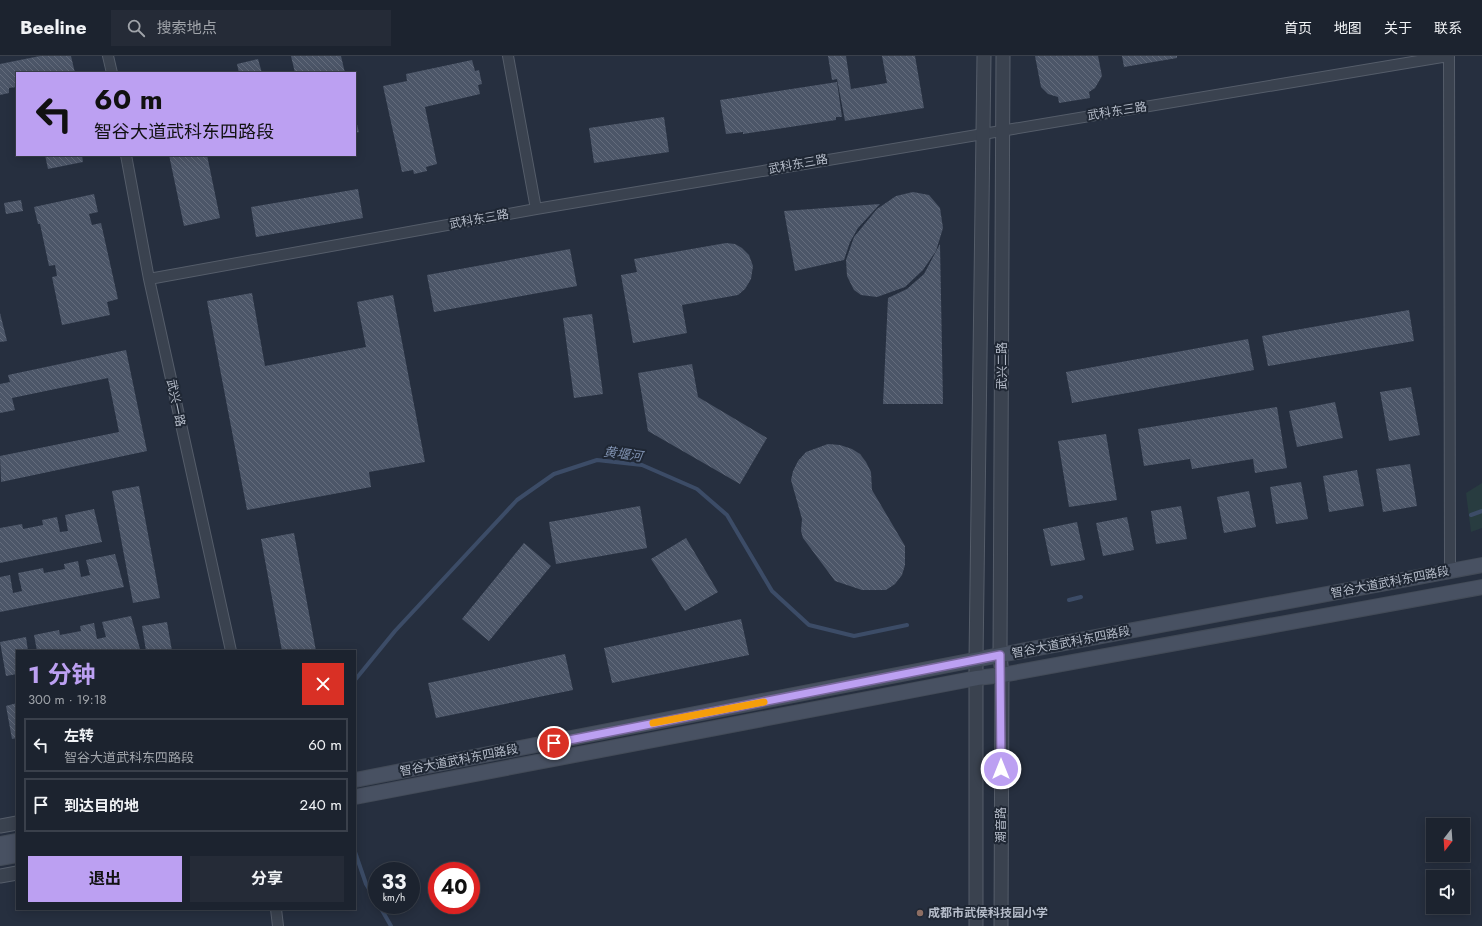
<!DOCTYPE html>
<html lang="zh">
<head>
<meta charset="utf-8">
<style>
  body { margin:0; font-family:Jost,"Noto Sans SC",sans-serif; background:#252b37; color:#f1f3f6; height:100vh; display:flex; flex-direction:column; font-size:15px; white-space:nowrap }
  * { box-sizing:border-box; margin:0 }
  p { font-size:13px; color:#a0a4aa }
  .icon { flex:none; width:22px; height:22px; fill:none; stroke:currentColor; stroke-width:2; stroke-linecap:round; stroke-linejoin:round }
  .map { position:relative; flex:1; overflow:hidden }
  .side { position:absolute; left:16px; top:594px; width:340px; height:260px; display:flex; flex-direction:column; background:#1c232f; border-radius:0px; box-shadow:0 2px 10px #0003,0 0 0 1px #3a404b }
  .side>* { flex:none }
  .banner { position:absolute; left:16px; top:16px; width:340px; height:84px; border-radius:0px; box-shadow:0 2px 10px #0003,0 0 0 1px #3a404b; background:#bca0f2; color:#111; overflow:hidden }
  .needle { width:26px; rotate:197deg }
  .controls { position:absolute; left:1426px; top:762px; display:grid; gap:8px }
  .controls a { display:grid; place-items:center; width:44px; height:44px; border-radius:0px; background:#1c232f; box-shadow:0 2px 10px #0003,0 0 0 1px #3a404b; font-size:20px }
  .speed { position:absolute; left:368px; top:806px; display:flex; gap:8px; font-size:20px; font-weight:700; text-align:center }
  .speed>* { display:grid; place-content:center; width:52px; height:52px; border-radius:50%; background:#1c232f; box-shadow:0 2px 10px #0003,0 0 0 1px #3a404b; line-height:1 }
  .speed small { font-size:10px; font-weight:400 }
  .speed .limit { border:6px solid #d22; background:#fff; color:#111 }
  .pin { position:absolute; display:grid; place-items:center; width:34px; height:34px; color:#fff; margin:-17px; border:2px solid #fff; border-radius:50%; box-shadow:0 1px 4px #0007 }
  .me { position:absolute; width:44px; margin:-22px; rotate:0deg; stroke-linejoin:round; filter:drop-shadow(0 0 3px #0008) }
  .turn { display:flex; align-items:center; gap:14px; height:84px; padding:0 12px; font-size:18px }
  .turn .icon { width:52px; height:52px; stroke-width:2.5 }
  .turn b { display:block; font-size:28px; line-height:34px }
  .round { display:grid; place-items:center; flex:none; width:42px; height:42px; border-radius:0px; background:#252b37 }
  .headline { display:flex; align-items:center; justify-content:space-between; height:68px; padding:0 12px }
  h1 { font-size:24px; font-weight:700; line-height:30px; color:#bca0f2 }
  .action { display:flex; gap:8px; margin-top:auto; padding:8px 12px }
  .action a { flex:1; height:46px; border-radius:0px; background:#bca0f2; color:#111; font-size:16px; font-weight:700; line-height:46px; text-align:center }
  .action a+a { background:#252b37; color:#f1f3f6 }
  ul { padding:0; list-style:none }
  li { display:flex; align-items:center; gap:12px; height:54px; margin:0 8px 6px; padding:0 4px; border:2px solid #3a404b; border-radius:0px }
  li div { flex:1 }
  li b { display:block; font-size:15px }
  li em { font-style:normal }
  header { display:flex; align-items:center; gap:24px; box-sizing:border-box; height:56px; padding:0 20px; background:#1c232f; border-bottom:1px solid #3a404b }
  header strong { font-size:19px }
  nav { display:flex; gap:22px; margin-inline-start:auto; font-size:14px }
  .search { width:280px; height:36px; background:#252b37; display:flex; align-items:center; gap:10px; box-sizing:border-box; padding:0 14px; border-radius:0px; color:#a0a4aa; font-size:15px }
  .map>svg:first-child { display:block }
  .green { fill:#283c40 }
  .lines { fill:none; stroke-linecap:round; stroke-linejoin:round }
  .stream { stroke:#3c4c67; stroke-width:4 }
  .building { fill:url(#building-back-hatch) }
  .minor-casing { stroke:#555d6a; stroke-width:12 }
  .tertiary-casing { stroke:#555d6a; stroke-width:15 }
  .secondary-casing { stroke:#434b58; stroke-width:16 }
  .minor { stroke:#3a424f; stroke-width:10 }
  .tertiary { stroke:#3a424f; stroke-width:13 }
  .secondary { stroke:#485162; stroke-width:14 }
  .route-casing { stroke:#7a689d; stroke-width:10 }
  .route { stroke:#bca0f2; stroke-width:7 }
  .slow { stroke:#f59e0b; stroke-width:7 }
  .education-dot { fill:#8d6e63; stroke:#1f2734; stroke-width:1.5 }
  .labels { text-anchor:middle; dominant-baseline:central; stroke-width:4; stroke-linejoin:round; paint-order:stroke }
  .street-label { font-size:12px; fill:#b6bdca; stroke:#1f2734 }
  .poi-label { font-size:12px; font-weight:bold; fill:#b6bdca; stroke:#1f2734; text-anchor:start }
  .water-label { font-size:13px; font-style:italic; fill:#7f91b0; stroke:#1f2734 }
</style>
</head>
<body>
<header>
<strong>Beeline</strong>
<div class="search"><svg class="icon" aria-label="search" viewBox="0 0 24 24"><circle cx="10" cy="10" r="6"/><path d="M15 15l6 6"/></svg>搜索地点</div>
<nav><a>首页</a><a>地图</a><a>关于</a><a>联系</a></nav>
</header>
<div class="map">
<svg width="1482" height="870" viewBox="0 0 1482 870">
  <defs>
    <pattern id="building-back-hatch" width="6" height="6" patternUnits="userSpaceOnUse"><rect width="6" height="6" fill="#4c5668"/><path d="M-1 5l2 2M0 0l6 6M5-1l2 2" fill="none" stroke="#646c7c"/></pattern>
  </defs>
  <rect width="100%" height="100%" fill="#262f3f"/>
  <path class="green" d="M1482 427V472L1471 476 1466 437Z"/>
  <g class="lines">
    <path class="stream" d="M1471 459 1482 455
      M1069 544 1081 541
      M355 624 395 575 517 444 554 418 597 404 642 409 697 433 727 459 772 535 809 569 854 580 907 569
      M355 796 366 828 377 846
      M379 849 391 870"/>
  </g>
  <path class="building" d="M40 0H71L75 17H17V31L9 32V37L0 39V8Z
    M291 0H341L345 17H295Z
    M828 0H846L851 33 887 27 882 0H915L924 52 845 65 837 23 832 24Z
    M1035 0H1098L1102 20 1095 32 1089 36 1090 42 1059 47 1058 41 1048 38 1041 31Z
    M1122 0H1177V2L1124 11Z
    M258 3 262 17H239L237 8Z
    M472 4 475 15 479 14 482 28 478 29 480 38 425 51 437 108 426 111 427 115 414 118 413 114 402 116 383 30 407 25 406 18Z
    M837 26 842 61H836V64L743 78V76L726 78 720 44Z
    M355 61 359 76 355 77Z
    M664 61 669 96 594 107 589 72Z
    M45 99H82L83 106 48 113Z
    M169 99H207L220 162 184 170Z
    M358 133 363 162 256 181 251 151Z
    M913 136 929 139 940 152 943 172 936 195 923 214 905 231 877 241 861 239 854 234 847 220 846 204 854 181 877 153 896 140Z
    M94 138 98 156 89 158 92 169 101 167 118 243 107 246 110 259 62 269 52 221 57 220 55 209 49 210 40 168H38L34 151Z
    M21 144 23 155 6 158 4 147Z
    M880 148 858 172 850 186 844 204 795 215 784 155Z
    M726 187 735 188 742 192 749 199 753 210 751 223 745 233 738 239 682 249 687 277 633 287 621 219 637 216 634 203Z
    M940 188 943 348H883L888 242 907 233 924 218Z
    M570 193 577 230 434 256 427 219Z
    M252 237 265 310 366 291 357 246 393 239 425 406 369 416 371 431 247 454 207 245Z
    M1409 254 1414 285 1268 310 1262 280Z
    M0 257 7 285 0 286Z
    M592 258 603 338 574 342 563 262Z
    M1248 283 1254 314 1072 347 1066 316Z
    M126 294 147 395 1 426 0 400 119 376 108 322 12 342 15 354 0 357V328L10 326 8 319Z
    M692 308 698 341 767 382 740 428 648 375 638 317Z
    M1411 331 1420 379 1389 385 1380 336Z
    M1335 346 1343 382 1297 391 1289 355Z
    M1277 351 1287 412 1255 417 1253 403 1192 413 1190 403 1144 410 1138 373Z
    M1106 378 1117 444 1069 451 1058 385Z
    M828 388 840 389 852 393 860 398 866 406 871 416 872 434 905 490V509L902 519 895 528 886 534H862L835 525 803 482 801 475 802 463 791 424 793 415 798 405 806 396Z
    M1410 408 1417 450 1383 456 1376 413Z
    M1357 414 1364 450 1329 456 1323 420Z
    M1301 426 1308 463 1276 468 1270 431Z
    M139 430 160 542 133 547 112 435Z
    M1249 435 1256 471 1224 477 1217 441Z
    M640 450 647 492 556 508 549 466Z
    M1181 450 1187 483 1156 488 1151 455Z
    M94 453 102 486 0 507V472L22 468 23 473 43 469 42 464 57 461 60 476 68 475 65 459Z
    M1127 461 1134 494 1103 500 1096 467Z
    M1077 466 1085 504 1051 510 1043 473Z
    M294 477 316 595H282L261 483Z
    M686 482 718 536 685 555 651 503Z
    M524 487 551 510 489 585 462 563Z
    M115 498 124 531 0 556V521L10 519 13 537 22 535 18 517 43 512 44 517 65 513 64 508 78 505 81 521 90 519 86 504Z
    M131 560 140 593 129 595H37L34 579 59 574 60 579 81 575 80 570 94 567 97 583 106 581 102 566Z
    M741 563 749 599 612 627 604 592Z
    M167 566 172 595H146L142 570Z
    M26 581 28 595H17V618L6 620 0 586Z
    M565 598 573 634 436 662 428 627Z
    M17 647V682L12 683 6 650Z"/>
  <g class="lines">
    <defs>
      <path id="minor" d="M108 0 112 17
        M508 0 536 153
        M1449 0 1450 515
        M126 99 149 223 231 595
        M149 223 536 153 1448 0
        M276 853 278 870"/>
      <path id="tertiary" d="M0 770 17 767
        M0 820 17 817
        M976 870V604L984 0
        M1001 870 1002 619 1000 599 1003 0"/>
      <path id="secondary" d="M355 724 1000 599 1482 509
        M355 741 977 622 1002 619 1482 531
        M0 788 17 785
        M0 802 17 799"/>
    </defs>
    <use href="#minor" class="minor-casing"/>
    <use href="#tertiary" class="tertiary-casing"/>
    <use href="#secondary" class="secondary-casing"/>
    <use href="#minor" class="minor"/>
    <use href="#tertiary" class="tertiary"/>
    <use href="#secondary" class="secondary"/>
  </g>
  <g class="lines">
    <defs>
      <path id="route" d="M554 687 1000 599 1001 713"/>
    </defs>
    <use href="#route" class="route-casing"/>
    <use href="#route" class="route"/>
    <path class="slow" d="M653 667 764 646"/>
  </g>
  <circle class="education-dot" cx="920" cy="857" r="4"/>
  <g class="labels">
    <g class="street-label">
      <text transform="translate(1117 55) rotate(-9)">武科东三路</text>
      <text transform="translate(798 108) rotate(-10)">武科东三路</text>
      <text transform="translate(479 163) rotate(-10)">武科东三路</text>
      <text transform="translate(1002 310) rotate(-90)">武兴二路</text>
      <text transform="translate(176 347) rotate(78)">武兴一路</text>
      <text transform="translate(1390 526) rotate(-11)">智谷大道武科东四路段</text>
      <text transform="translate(1071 586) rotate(-11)">智谷大道武科东四路段</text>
      <text transform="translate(459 704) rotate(-11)">智谷大道武科东四路段</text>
      <text transform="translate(1001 769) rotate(-90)">潮音路</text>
    </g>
    <g class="poi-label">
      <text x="928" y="857">成都市武侯科技园小学</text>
    </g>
    <g class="water-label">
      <text transform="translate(623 398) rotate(8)">黄堰河</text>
    </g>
  </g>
</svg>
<div class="controls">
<a><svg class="needle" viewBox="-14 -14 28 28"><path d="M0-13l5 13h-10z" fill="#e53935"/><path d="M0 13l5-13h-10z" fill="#a0a4aa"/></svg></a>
<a><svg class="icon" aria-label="sound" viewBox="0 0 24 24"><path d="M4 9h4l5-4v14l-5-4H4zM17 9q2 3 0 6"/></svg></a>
</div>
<div class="speed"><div>33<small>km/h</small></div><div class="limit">40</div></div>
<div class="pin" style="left:554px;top:687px;background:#d93025"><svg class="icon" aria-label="arrive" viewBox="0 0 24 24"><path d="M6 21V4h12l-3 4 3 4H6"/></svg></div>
<svg class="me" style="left:1001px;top:713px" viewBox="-20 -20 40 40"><circle r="17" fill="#bca0f2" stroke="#fff" stroke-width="3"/><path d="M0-11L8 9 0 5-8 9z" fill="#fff"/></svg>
<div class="banner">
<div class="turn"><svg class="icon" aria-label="left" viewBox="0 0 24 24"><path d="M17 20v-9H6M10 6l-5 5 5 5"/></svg><div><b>60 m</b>智谷大道武科东四路段</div></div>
</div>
<section class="side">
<div class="headline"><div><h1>1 分钟</h1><p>300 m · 19:18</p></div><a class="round" style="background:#d93025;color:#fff"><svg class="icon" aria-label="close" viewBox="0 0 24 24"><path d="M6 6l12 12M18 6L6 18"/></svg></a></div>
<ul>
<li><svg class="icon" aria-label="left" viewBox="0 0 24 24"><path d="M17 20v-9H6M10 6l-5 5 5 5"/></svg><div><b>左转</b><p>智谷大道武科东四路段</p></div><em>60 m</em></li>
<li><svg class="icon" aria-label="arrive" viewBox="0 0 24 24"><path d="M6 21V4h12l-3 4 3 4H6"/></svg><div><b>到达目的地</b></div><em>240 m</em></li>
</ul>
<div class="action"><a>退出</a><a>分享</a></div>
</section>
</div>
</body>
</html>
